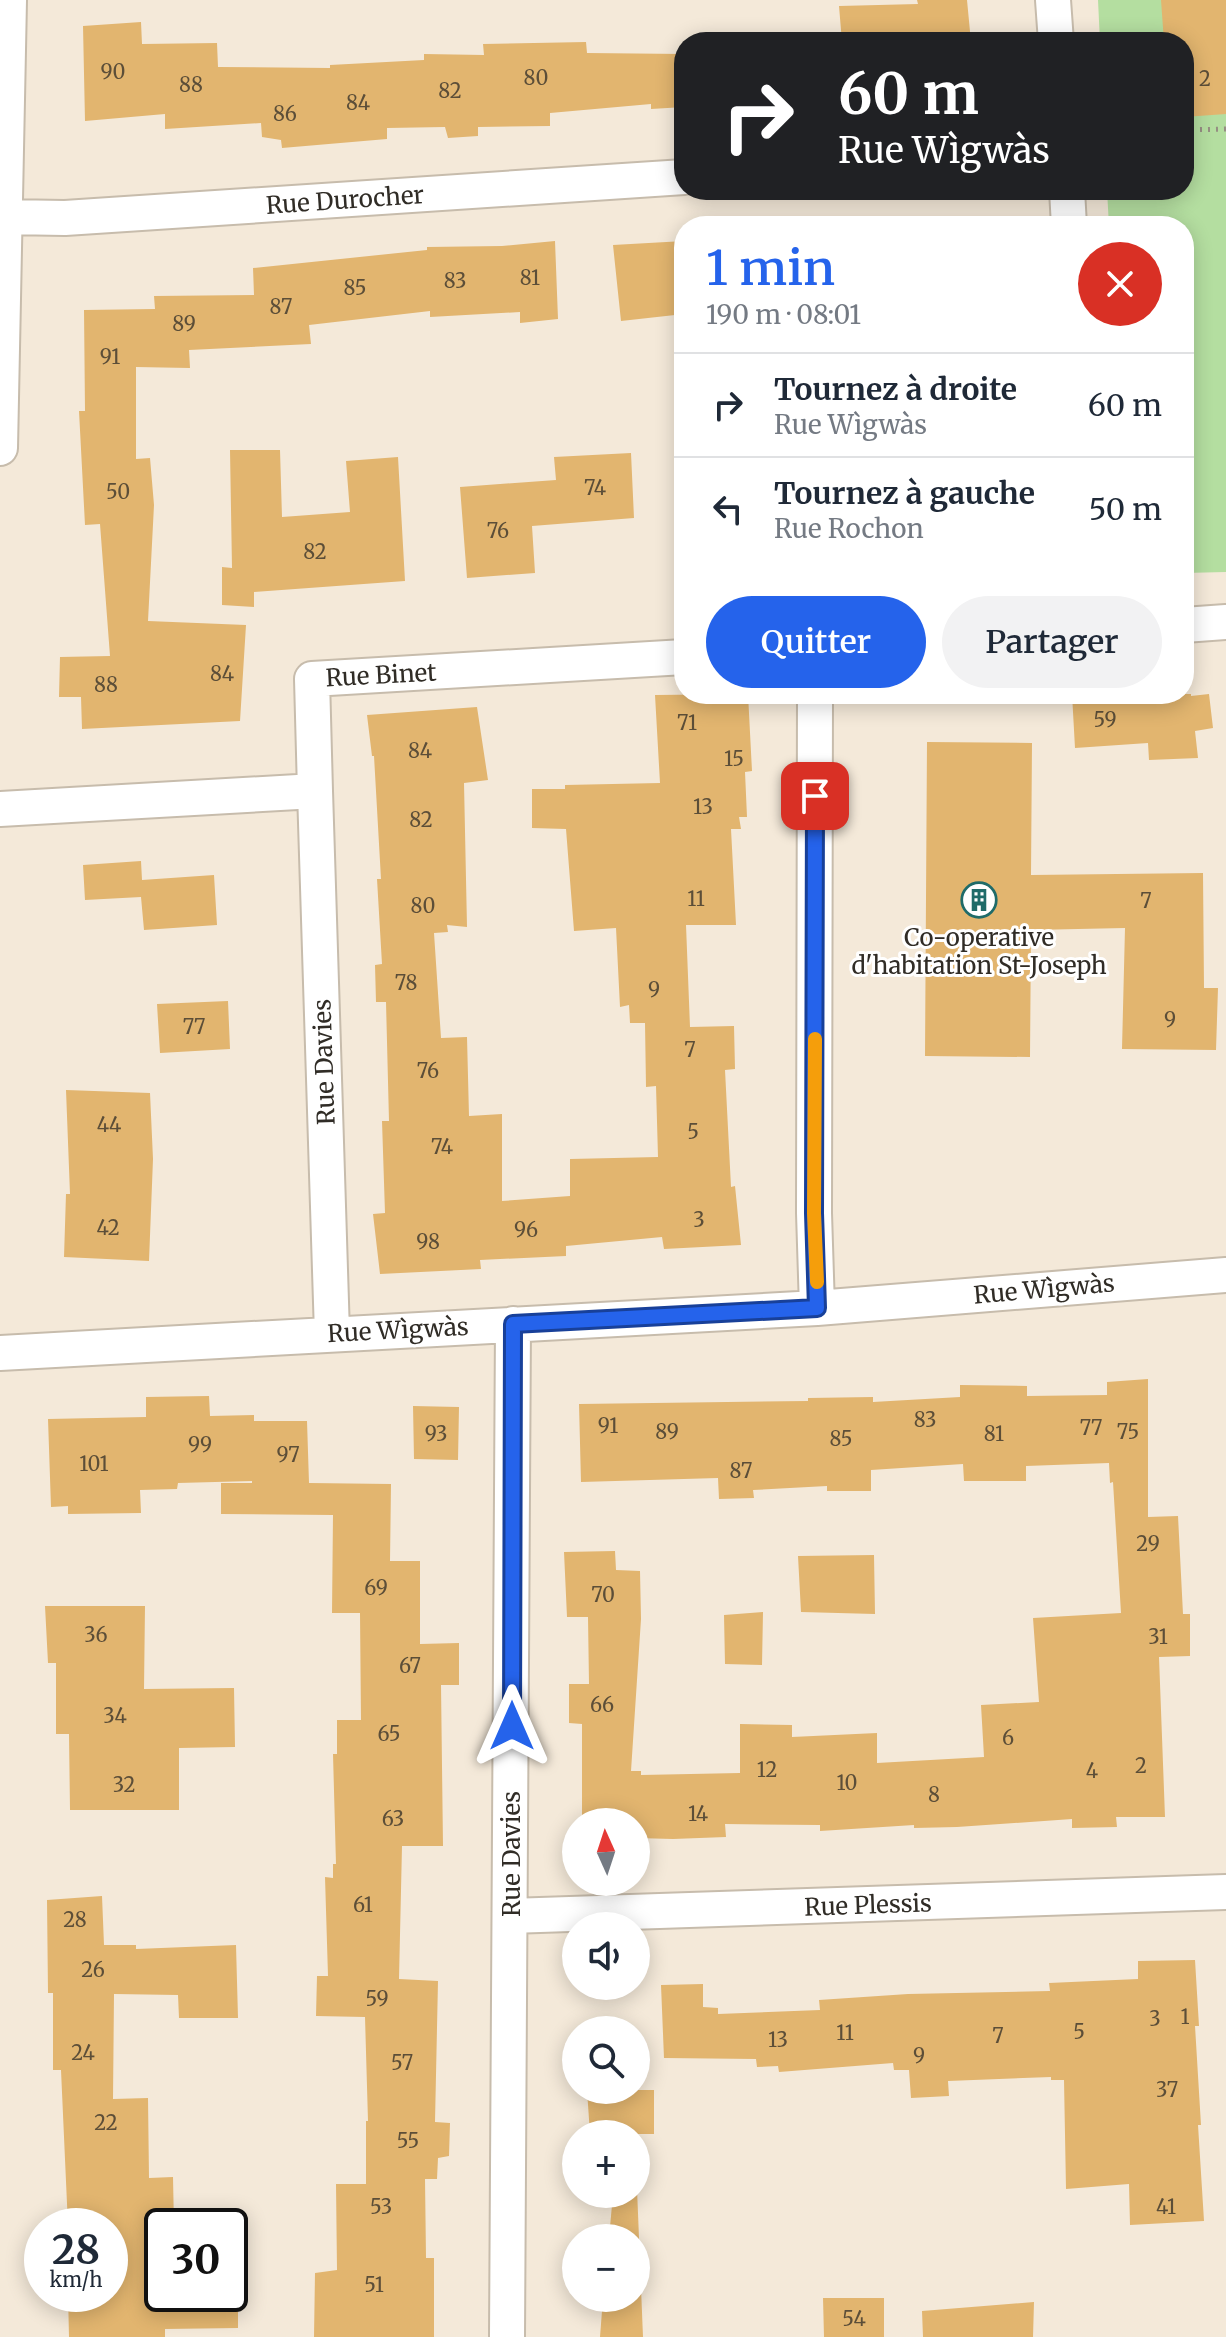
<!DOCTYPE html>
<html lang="fr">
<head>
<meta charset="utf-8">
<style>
  body { margin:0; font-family:Merriweather,serif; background:#f2f2f3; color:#1f2937; height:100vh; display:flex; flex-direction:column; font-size:30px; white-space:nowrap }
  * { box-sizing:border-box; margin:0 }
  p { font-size:26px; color:#747a83 }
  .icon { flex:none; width:44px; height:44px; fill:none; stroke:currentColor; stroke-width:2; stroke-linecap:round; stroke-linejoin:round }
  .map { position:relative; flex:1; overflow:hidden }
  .drawer { position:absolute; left:674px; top:216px; width:520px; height:488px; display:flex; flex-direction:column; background:#fff; border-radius:32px; box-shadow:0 4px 20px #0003 }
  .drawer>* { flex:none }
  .banner { position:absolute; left:674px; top:32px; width:520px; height:168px; border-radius:32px; box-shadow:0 4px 20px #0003; background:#202124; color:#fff; overflow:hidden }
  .needle { width:52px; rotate:357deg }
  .fabs { position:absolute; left:562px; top:1808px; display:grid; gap:16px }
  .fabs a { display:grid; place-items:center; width:88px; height:88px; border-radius:50%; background:#fff; box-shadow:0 4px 20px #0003; font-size:40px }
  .speed { position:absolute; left:24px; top:2208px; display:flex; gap:16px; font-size:40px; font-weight:700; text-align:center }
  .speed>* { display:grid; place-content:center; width:104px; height:104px; border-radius:50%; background:#fff; box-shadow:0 4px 20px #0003; line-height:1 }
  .speed small { font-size:20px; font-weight:400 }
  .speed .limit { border:4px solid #111; border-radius:12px; background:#fff; color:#111 }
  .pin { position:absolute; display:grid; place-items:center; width:68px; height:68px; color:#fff; margin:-34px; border-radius:16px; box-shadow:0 4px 12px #0006 }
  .me { position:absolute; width:88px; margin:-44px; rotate:0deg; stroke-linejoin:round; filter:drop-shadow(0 0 6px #0008) }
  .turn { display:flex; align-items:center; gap:28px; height:168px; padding:0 32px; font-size:36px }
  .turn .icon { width:104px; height:104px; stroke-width:2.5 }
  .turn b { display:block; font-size:56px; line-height:68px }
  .round { display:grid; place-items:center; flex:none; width:84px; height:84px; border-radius:42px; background:#f2f2f3 }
  .head { display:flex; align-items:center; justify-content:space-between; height:136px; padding:0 32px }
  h1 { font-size:48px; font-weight:600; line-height:60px; color:#2563eb }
  .primary-button { display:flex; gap:16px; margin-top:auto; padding:16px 32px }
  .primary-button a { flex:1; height:92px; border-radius:48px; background:#2563eb; color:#fff; font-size:32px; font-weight:600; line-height:92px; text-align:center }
  .primary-button a+a { background:#f2f2f3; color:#1f2937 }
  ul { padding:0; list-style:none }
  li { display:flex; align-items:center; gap:24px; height:104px; padding:0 32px; border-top:2px solid #e0e1e3 }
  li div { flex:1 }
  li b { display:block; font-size:30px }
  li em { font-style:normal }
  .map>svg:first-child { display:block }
  .green { fill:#b4dea0 }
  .building { fill:#e2b56f }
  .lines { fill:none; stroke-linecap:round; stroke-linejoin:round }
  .street-casing { stroke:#c7bcac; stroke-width:38 }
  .path { stroke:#958e82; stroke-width:5; stroke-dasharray:2 6; stroke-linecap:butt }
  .street { stroke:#fff; stroke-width:34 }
  .route-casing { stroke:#184099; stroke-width:20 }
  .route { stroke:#2563eb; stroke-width:14 }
  .slow { stroke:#f59e0b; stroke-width:14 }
  .labels { text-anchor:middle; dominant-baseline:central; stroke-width:6; stroke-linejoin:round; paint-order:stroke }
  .number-label { font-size:20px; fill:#5c4e38 }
  .street-label { font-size:24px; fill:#302c26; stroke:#fff }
  .poi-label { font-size:24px; fill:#302c26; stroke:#fff }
</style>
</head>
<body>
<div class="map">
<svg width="1226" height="2337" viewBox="0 0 1226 2337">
  <rect width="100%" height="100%" fill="#f4e9d9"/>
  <path class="green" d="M1098 0H1226V572L1184 573V226H1109L1107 190H1184V42H1100Z"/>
  <path class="building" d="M917 0H967L971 42H842L839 6 918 4Z
    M1161 0H1226V114L1184 117V42H1164Z
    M141 22 142 44 217 43 218 67 330 68V65L424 60V54L484 55 483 44 586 42 587 53 684 54V107L651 109V104L550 113V126L478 127V136L448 138 445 127 387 128V139L282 148 281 140 262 137 261 123 165 129V114L85 121 83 26Z
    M555 241 558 319 520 323V312L430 317V311L309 325 311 344 189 350 190 368 136 367V459L150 458 154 505 148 621 246 625 240 721 82 729 81 697H59L60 657 110 656 100 524 85 525 79 411H85L84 310 155 309 154 296 254 295 253 268 427 250V247L502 246Z
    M684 241V314L621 321 613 245Z
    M230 450H280L282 517 350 512 346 461 398 457 405 581 254 592V607L222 605V567L232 568Z
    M631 453 634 518 532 526 535 573 467 578 460 487 556 480 554 457Z
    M748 694 752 771 745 772 747 817H739L741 829H731L736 925H686L690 1027 734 1026 735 1069 725 1070 731 1187 735 1186 741 1245 664 1249 662 1237 566 1246V1256L480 1260 481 1269 380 1274 373 1214 385 1213 382 1121H389L386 1002H376L375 965 382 964 377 879H381L374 756H372L367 715 477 707 488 780 464 783 467 927 447 925 448 932 434 933 441 1038 467 1037 469 1116 502 1114V1201L570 1196V1159L658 1157 656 1086 646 1087 645 1023H630L629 1005 620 1007 616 928 574 931 566 829 532 828V789H565V785L660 783 655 695Z
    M1072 694H1191V696L1209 694 1213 728 1195 731 1198 758 1149 760 1148 743 1075 748Z
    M927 742 1032 743 1031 875 1203 873 1204 988H1218L1216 1050 1122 1049 1125 928 1031 930 1030 1057 925 1056Z
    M141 861 142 880 214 875 217 925 144 930 141 897 85 900 83 865Z
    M228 1001 230 1049 160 1053 157 1004Z
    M66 1090 150 1093 153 1159 149 1261 64 1257 66 1194H70Z
    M1148 1379V1517L1178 1516 1183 1614H1190V1656L1159 1657 1165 1817H1116L1117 1827 1072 1828V1819L957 1827 914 1828V1825L820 1831V1825L725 1824 726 1837 673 1839 636 1838V1822H582V1724L569 1723V1684H589L588 1617H567L564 1552 615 1551 616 1570 640 1571 641 1619 631 1771H641V1775L740 1773V1724L792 1725V1737L877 1733V1763L984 1757 981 1705 1039 1702 1033 1618 1121 1613 1113 1482 1110 1483 1109 1463 1026 1466V1481H964L963 1464 871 1470V1491H827V1486L753 1490 754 1498 719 1499 718 1478 581 1482 579 1404 808 1401V1398L873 1397V1402L960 1397V1385L1027 1386V1396L1107 1395V1382Z
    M209 1396 210 1416 254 1415V1421H307L309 1483 391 1484 390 1561H420V1644L459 1643V1685H441L443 1846H402L399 1979 438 1981 435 2122 450 2123 449 2156 438 2158 437 2179H425L426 2258H434V2337H314L315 2273 337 2270 336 2184H366V2121H368L365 2017 316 2016 317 1976H328L325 1877 333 1878V1864H336L333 1754H337V1720H361L360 1613H332L333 1515 221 1514V1483H252V1481L178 1483 177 1489 140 1490 141 1513 68 1514V1506L51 1507 48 1419 146 1417V1397Z
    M413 1406 459 1407 458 1460 414 1459Z
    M874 1555 875 1614 801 1612 798 1556Z
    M45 1606H145L144 1689 234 1688 235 1747 179 1748V1810H70L69 1734H56V1663H48Z
    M763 1612 762 1665 725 1664 724 1615Z
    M102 1896 104 1945H136V1949L236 1945 238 2018H179L178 1995 114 1994 113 2099 148 2098 149 2178 173 2177 174 2226 147 2230 149 2294H238V2328L165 2329V2337H69L68 2294H110V2226H68L61 2070H53V1993H48L47 1900Z
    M1195 1960 1199 2026H1195L1201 2125H1198L1204 2221 1130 2225 1129 2184 1066 2189 1064 2080H1051V2077L948 2081 949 2096 911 2098 909 2070H894L893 2063 779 2072 778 2066 757 2067 756 2059 664 2058 661 1985 703 1984V2007L718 2008V2014L820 2010 819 2000 908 1994 1050 1991 1049 1983 1138 1979V1961Z
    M587 2090H654V2134H590Z
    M636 2164 643 2337H600L603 2298H636V2238H609L613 2194H636Z
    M823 2298H884V2337H824Z
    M1034 2302 1033 2337H923L922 2311Z"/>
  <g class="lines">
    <defs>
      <path id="street" d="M1053 0 1056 42
        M1067 190 1069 226
        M6 217 65 218 684 177
        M0 448 9 0
        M1184 625 1226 622
        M815 694 814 1213 817 1308
        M315 791 332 1334
        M0 809 315 791 312 679 684 657
        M0 1353 817 1308 1226 1275
        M510 1916 1226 1892
        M507 2337 513 1324"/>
    </defs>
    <use href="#street" class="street-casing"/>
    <path class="path" d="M1184 130 1226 129"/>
    <use href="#street" class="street"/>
  </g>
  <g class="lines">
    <defs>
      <path id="route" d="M512 1726 513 1324 817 1308 814 1213 815 796"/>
    </defs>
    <use href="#route" class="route-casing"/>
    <use href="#route" class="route"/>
    <path class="slow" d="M815 1039 814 1213 817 1282"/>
  </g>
  <defs>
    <symbol id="building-ring" viewBox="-11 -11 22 22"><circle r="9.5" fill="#fff" stroke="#1f6b69" stroke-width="1.5"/><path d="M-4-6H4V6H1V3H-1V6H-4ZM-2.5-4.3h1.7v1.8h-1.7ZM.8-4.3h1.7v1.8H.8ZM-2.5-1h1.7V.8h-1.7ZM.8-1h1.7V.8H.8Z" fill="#1f6b69"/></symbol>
  </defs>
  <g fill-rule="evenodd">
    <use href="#building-ring" x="959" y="880" width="40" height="40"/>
  </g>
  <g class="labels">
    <g class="number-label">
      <text x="113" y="71">90</text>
      <text x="536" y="77">80</text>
      <text x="1205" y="78">2</text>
      <text x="191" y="84">88</text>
      <text x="450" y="90">82</text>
      <text x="358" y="102">84</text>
      <text x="285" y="113">86</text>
      <text x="530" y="277">81</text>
      <text x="455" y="280">83</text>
      <text x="355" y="287">85</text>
      <text x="281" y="306">87</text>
      <text x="184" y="323">89</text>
      <text x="110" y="356">91</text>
      <text x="595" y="487">74</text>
      <text x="118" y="491">50</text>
      <text x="498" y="530">76</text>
      <text x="315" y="551">82</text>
      <text x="222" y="673">84</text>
      <text x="106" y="684">88</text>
      <text x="1105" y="719">59</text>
      <text x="687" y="722">71</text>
      <text x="420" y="750">84</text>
      <text x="734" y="758">15</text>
      <text x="703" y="806">13</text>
      <text x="421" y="819">82</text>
      <text x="696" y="898">11</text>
      <text x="1146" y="900">7</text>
      <text x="423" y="905">80</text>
      <text x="406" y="982">78</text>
      <text x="654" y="989">9</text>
      <text x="1170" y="1019">9</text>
      <text x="194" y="1026">77</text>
      <text x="690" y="1049">7</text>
      <text x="428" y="1070">76</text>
      <text x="109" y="1124">44</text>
      <text x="693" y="1131">5</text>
      <text x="442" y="1146">74</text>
      <text x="699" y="1219">3</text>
      <text x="108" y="1227">42</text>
      <text x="526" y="1229">96</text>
      <text x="428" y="1241">98</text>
      <text x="925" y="1419">83</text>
      <text x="608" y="1425">91</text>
      <text x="1091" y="1427">77</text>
      <text x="667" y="1431">89</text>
      <text x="1128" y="1431">75</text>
      <text x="436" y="1433">93</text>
      <text x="994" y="1433">81</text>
      <text x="841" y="1438">85</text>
      <text x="200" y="1444">99</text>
      <text x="288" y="1454">97</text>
      <text x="94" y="1463">101</text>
      <text x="741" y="1470">87</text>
      <text x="1148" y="1543">29</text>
      <text x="376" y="1587">69</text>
      <text x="603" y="1594">70</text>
      <text x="96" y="1634">36</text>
      <text x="1158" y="1636">31</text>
      <text x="410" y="1665">67</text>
      <text x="602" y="1704">66</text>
      <text x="115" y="1715">34</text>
      <text x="389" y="1733">65</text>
      <text x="1008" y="1737">6</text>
      <text x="1141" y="1765">2</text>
      <text x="767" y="1769">12</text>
      <text x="1092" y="1770">4</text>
      <text x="847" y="1782">10</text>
      <text x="124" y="1784">32</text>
      <text x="934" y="1794">8</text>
      <text x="698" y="1813">14</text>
      <text x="393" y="1818">63</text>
      <text x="363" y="1904">61</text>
      <text x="75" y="1919">28</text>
      <text x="93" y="1969">26</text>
      <text x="377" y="1998">59</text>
      <text x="1185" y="2016">1</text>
      <text x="1155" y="2018">3</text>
      <text x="1079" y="2031">5</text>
      <text x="845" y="2032">11</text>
      <text x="998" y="2035">7</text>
      <text x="778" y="2039">13</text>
      <text x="83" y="2052">24</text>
      <text x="919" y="2055">9</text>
      <text x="402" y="2062">57</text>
      <text x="1167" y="2089">37</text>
      <text x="106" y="2122">22</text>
      <text x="408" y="2140">55</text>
      <text x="381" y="2206">53</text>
      <text x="1166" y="2206">41</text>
      <text x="374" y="2284">51</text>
      <text x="854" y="2318">54</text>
    </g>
    <g class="street-label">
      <text transform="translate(345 200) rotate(-4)">Rue Durocher</text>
      <text transform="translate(381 675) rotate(-3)">Rue Binet</text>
      <text transform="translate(324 1062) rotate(-92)">Rue Davies</text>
      <text transform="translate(1044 1289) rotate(-5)">Rue Wìgwàs</text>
      <text transform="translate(398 1330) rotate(-3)">Rue Wìgwàs</text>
      <text transform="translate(511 1854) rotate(-90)">Rue Davies</text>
      <text transform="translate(868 1905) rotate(-2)">Rue Plessis</text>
    </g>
    <g class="poi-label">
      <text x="979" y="937">Co-operative<tspan x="979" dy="28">d'habitation St-Joseph</tspan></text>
    </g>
  </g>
</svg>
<div class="fabs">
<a><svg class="needle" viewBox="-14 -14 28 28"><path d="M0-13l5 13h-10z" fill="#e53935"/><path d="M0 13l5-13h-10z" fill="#747a83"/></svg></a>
<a><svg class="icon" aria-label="sound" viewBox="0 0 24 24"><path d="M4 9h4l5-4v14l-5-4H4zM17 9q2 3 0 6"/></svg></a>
<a><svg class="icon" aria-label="search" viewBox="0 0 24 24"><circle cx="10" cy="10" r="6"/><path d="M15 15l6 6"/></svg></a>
<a>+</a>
<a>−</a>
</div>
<div class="speed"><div>28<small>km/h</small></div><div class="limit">30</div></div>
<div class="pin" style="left:815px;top:796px;background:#d93025"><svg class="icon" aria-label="arrive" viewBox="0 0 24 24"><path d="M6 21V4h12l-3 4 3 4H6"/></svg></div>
<svg class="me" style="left:512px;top:1726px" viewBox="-20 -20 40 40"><path d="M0-17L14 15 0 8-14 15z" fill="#2563eb" stroke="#fff" stroke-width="4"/></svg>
<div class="banner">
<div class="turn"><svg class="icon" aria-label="right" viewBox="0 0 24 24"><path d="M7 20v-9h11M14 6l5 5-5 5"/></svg><div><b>60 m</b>Rue Wìgwàs</div></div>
</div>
<section class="drawer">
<div class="head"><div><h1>1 min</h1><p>190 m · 08:01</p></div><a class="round" style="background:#d93025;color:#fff"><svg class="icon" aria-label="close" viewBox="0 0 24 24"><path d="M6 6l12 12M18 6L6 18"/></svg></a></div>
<ul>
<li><svg class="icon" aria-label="right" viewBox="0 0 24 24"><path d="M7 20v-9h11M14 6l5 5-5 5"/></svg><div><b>Tournez à droite</b><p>Rue Wìgwàs</p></div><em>60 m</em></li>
<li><svg class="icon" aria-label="left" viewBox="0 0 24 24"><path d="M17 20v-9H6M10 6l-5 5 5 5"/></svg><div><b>Tournez à gauche</b><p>Rue Rochon</p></div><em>50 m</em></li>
</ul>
<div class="primary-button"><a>Quitter</a><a>Partager</a></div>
</section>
</div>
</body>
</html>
